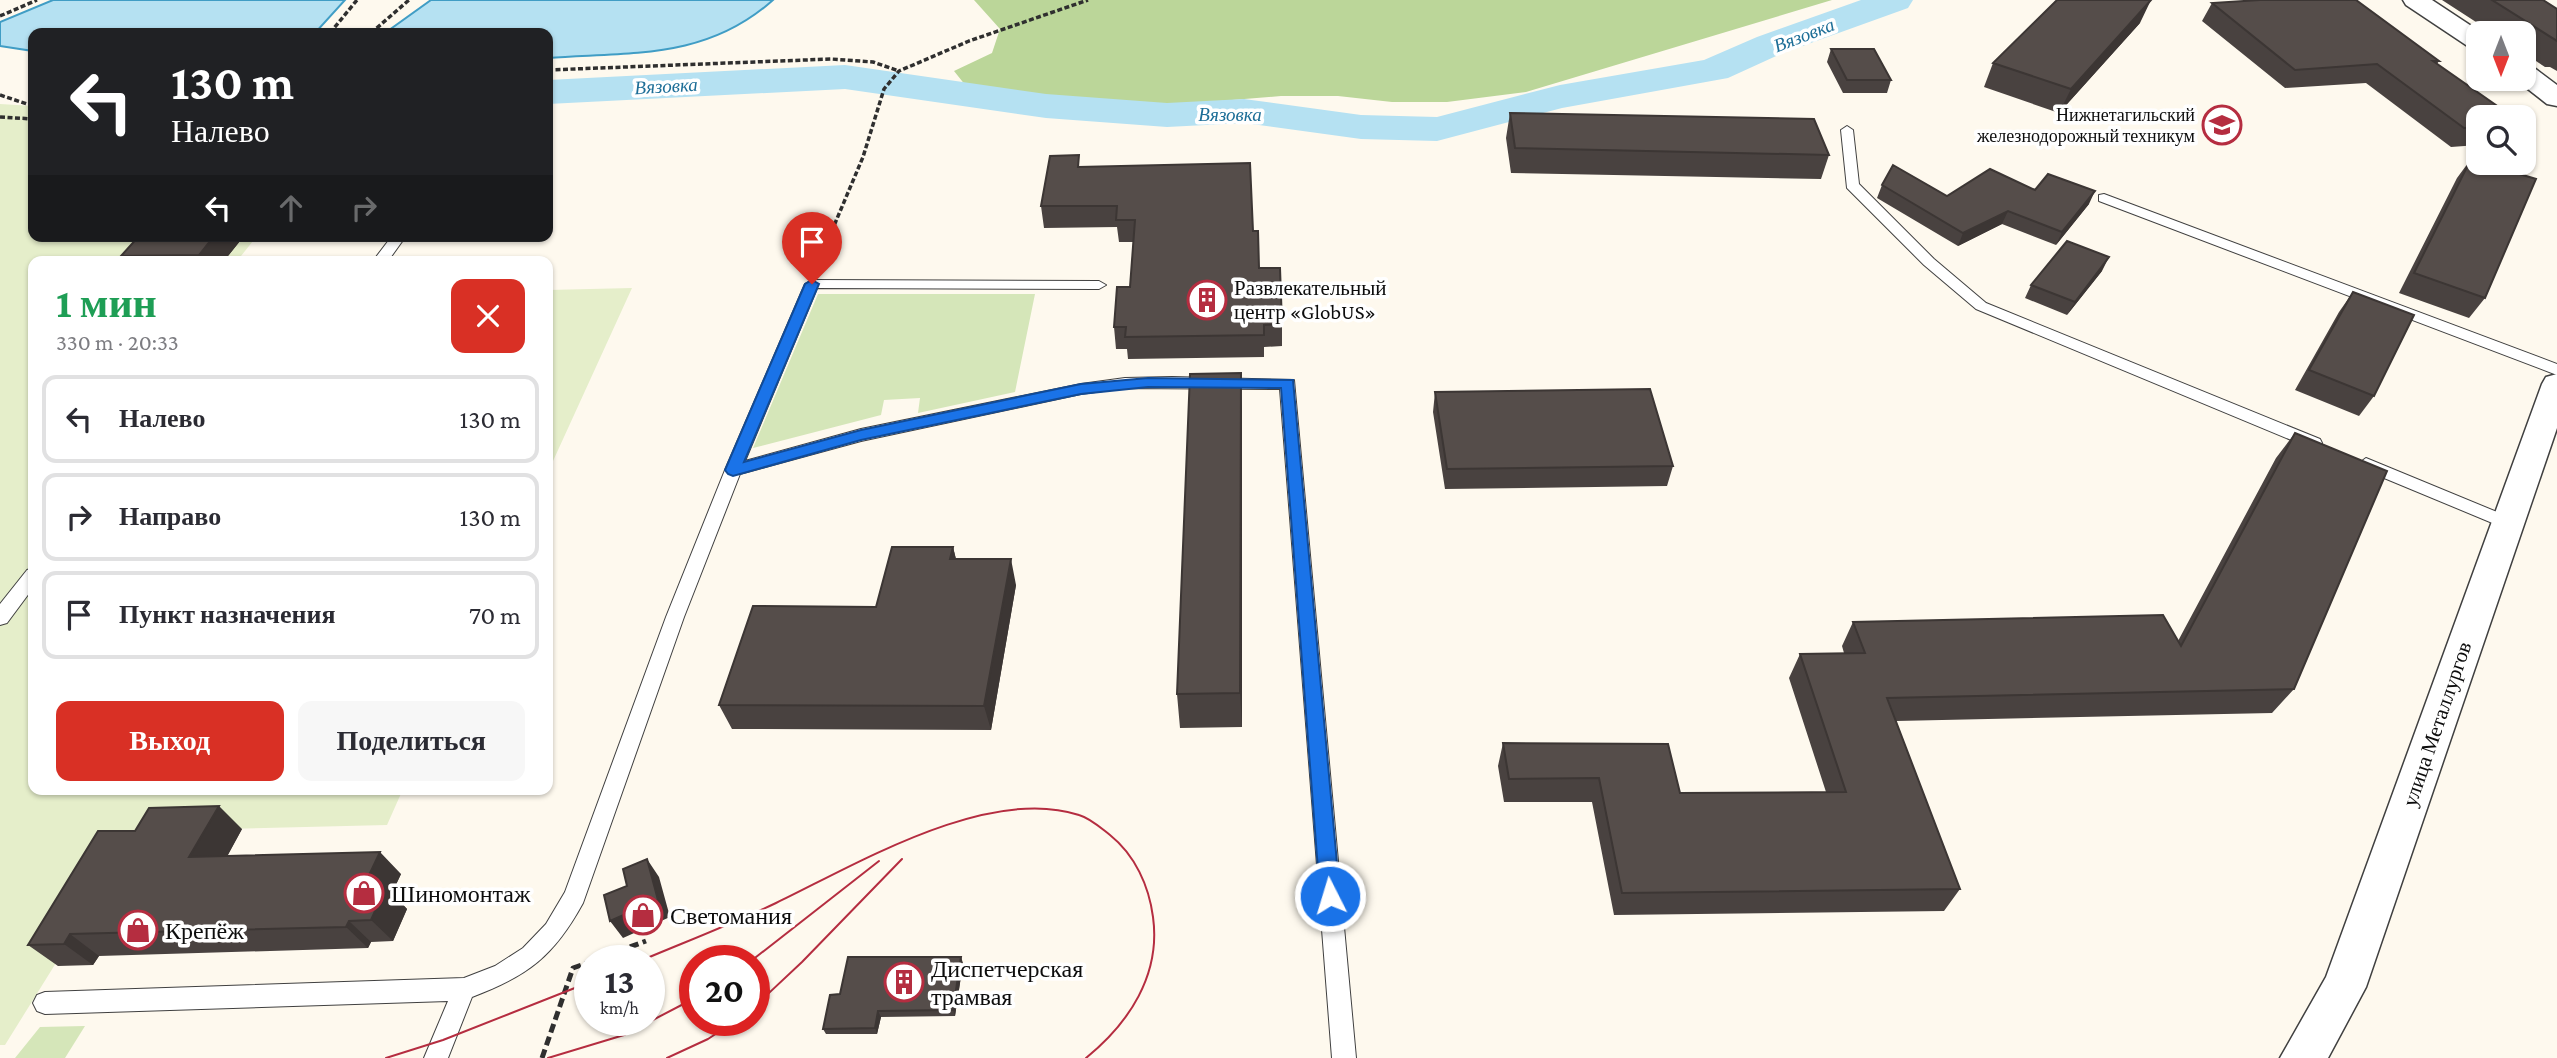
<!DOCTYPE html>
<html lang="ru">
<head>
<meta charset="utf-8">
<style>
  body { margin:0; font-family:"Crimson Pro",serif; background:#f7f7f7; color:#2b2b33; height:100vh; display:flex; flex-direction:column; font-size:26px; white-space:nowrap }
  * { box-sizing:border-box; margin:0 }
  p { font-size:23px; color:#7c7c81 }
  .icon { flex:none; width:38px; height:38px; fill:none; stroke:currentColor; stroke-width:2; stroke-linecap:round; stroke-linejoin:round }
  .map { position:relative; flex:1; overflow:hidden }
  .drawer { position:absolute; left:28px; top:256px; width:525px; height:539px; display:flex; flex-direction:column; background:#fff; border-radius:14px; box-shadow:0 2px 5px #0004 }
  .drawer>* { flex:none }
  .guide { position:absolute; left:28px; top:28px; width:525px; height:214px; border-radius:14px; box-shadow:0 2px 5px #0004; background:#202124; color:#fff; overflow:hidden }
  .needle { width:46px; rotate:180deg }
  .controls { position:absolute; left:2466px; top:21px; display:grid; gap:14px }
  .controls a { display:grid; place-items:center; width:70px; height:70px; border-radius:14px; background:#fff; box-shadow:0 2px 5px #0004; font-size:35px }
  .speed { position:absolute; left:574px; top:945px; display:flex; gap:14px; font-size:35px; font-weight:700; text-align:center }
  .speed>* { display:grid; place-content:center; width:91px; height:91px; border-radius:50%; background:#fff; box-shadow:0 2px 5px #0004; line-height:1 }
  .speed small { font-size:18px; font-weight:400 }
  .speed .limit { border:10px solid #d22; background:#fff; color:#111 }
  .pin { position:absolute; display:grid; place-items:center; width:60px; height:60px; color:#fff; margin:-72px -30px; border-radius:50% 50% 50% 0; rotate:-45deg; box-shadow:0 0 7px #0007 }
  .pin .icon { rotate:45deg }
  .me { position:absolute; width:77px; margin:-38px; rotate:355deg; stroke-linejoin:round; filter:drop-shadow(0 0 5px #0008) }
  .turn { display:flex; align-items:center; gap:24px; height:147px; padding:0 28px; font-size:32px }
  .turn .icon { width:91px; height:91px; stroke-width:2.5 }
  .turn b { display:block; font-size:49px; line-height:60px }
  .lanes { display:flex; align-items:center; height:66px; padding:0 28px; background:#0003; justify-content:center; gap:35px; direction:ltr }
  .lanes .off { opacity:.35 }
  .round { display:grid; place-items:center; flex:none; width:74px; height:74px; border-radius:14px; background:#f7f7f7 }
  .overview { display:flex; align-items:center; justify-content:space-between; height:119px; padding:0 28px }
  h1 { font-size:42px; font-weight:700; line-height:52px; color:#1e9e55 }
  .action { display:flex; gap:14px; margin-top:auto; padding:14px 28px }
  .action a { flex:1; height:80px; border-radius:14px; background:#d93025; color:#fff; font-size:28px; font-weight:700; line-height:80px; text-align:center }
  .action a+a { background:#f7f7f7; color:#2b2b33 }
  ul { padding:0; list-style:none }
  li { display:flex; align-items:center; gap:21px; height:88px; margin:0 14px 10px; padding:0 14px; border:4px solid #e1e1e2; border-radius:14px }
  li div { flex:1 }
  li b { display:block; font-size:26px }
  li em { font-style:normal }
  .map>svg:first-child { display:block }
  .green { fill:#d5e6b9 }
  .forest { fill:#bbd699 }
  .pitch { fill:#e5eeca }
  .water { fill:#b5e1f2; stroke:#409dc5; stroke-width:2 }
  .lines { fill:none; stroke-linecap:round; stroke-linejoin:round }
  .river { fill:#b5e1f2; fill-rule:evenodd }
  .service-casing { stroke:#404040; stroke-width:2 }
  .minor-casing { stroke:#404040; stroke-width:3 }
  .tertiary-casing { stroke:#404040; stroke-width:3 }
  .path-far1 { stroke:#2f2f2f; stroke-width:3.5; stroke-dasharray:5 2.5; stroke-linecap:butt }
  .path { stroke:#2f2f2f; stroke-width:5; stroke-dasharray:9 4.5; stroke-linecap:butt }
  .service { fill:#fff; fill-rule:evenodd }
  .minor { fill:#fff; fill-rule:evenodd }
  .tertiary { fill:#fff; fill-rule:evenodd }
  .tram { stroke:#b52d40; stroke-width:2 }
  .wall { fill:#494240 }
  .shaded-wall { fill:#3c3634 }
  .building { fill:#554d4a; stroke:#3c3634; stroke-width:2 }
  .route { fill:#1a73e8; stroke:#114b97; stroke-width:2 }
  .labels { text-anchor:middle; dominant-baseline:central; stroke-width:7; stroke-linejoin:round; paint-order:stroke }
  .far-poi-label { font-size:18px; fill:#0d0d0d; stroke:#fff; text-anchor:end }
  .far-water-label { font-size:19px; font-style:italic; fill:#1d6e97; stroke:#fff }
  .poi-label { font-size:21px; fill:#0d0d0d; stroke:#fff; text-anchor:start }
  .street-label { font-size:21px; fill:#0d0d0d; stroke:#fff }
  .near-poi-label { font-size:24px; fill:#0d0d0d; stroke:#fff; text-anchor:start }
</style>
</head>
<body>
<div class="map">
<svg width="2557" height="1058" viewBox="0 0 2557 1058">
  <rect width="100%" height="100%" fill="#fef9ee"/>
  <path class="green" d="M818 294H1035L1015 392 918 413 920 398 884 400 881 415 753 448Z
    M85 1026 65 1058H15L40 1027Z"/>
  <path class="forest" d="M974 0H1832L1526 92 1447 102H1392L1338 96H1281L1121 109 966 86 954 71 992 53 1000 29Z"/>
  <path class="pitch" d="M0 104 33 106V236H257L237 261H33V789H403L387 825 138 831 5 1045H0Z
    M632 288 548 472V290Z"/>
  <path class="water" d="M53 0H345L315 33H33V51L0 46V22Z
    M431 0H773C706 60 631 52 548 58V33H385Z"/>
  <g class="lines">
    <path class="river" d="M1861 0H1913L1908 8 1783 53 1728 78 1562 108 1437 141 1361 139 1244 123 1167 127 1046 118 845 89 548 104V80L845 65 1046 94 1167 103 1244 99 1361 115 1437 117 1560 85 1704 60 1757 37Z"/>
    <defs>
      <path id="service" d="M1847 126 1853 130 1859 184 1934 259 1986 303 2320 439 2322 443 2320 447H2308L1976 309 1924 265 1847 188 1841 130Z
        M2104 194 2557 364V375L2099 201V195Z
        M392 236H406L388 261H373Z
        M812 280 1099 281 1106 285 1099 289 817 288 745 461 861 429 1081 384 1125 378 1172 377 1294 380 1356 1058H1332L1280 389 1125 388 1081 394 861 441 740 474 684 617 583 903C554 956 528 976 472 997L448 1058H424L448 1001 45 1014 37 1011 33 1003 37 995 45 992 464 978 495 966 523 948 546 924 565 892 666 617 725 470 805 284Z
        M2366 458 2514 519 2517 523 2514 527H2502L2360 468 2358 464Z
        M33 568V588L7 623 0 625V604L27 570Z"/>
      <path id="minor" d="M2557 374V428L2366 987 2328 1058H2280L2326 977 2542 384 2546 377Z"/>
      <path id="tertiary" d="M2403 0H2432L2482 33H2478V50L2469 47 2406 5Z
        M2524 65 2533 67 2557 85V106L2547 104 2515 79H2524Z"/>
    </defs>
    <use href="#service" class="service-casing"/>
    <use href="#minor" class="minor-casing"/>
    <use href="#tertiary" class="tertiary-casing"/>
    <path class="path-far1" d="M0 16 37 0
      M330 33 357 0
      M371 33 409 0
      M548 70 831 59 873 62 899 71
      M0 95 33 106
      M0 117 33 119
      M817 266 863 157 884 89 899 71 969 41 1088 0"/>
    <path class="path" d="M592 961 646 941
      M542 1058 573 968 590 962"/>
    <use href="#service" class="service"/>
    <use href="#minor" class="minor"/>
    <use href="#tertiary" class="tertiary"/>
    <path class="tram" d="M640 961C685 942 732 924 776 903 857 864 988 785 1079 815 1090 818 1101 828 1110 835 1135 855 1149 886 1153 917 1161 975 1129 1023 1086 1058
      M751 961 879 861
      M754 1007 802 962 902 859
      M386 1058 443 1040 590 982
      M548 1058 624 1035 695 998
      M667 1058 708 1039 737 1020"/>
  </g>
  <path class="wall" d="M2442 0H2543L2557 9V71L2550 67H2545L2524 53V33H2493Z
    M2212 3 2439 61 2437 64 2478 117V145L2451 147 2366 83 2285 88 2202 21Z
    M2140 23 2059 113 1984 87 1993 63Z
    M1831 49 1891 80 1887 93H1843L1827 62Z
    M1510 113 1829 155 1821 179 1511 173 1506 138Z
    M2471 159 2485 298 2469 318 2399 293 2457 178Z
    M1081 167 1253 231 1259 268 1282 324V346L1264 347V357L1128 359 1127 349H1116L1114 327 1130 287 1133 242H1119L1117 227 1044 228 1041 206Z
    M1882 185 1947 196 2035 190 2089 204 2056 245 2002 224 1958 246 1877 198Z
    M244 236 224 261H125L121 256Z
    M2102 271 2067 315 2025 298 2031 285Z
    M2353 292 2374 396 2359 416 2295 390 2339 312Z
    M1435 392 1673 466 1667 486 1445 489 1433 412Z
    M1242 408V727L1180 728 1177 694Z
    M2295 433 2294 689 2272 713 1896 721 1960 889 1944 911 1614 915 1592 802H1504L1498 766 1503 743 1680 793 1826 792 1789 678 1800 654 1844 653 1842 646 1853 622 2178 641 2276 458Z
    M953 547 956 559 1016 585 991 730 732 729 719 705 876 607Z
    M242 829 227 856 401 874 392 893 407 909 393 941 371 942 368 948 99 956 93 965 58 966 28 945 135 831Z
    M963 963 955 1016 881 1017 877 1034H826L823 1029 840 994Z"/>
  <path class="shaded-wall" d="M2151 0 2140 23 2059 113 2071 89Z
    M2095 191 2089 204 2056 245 2062 232Z
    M2008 211 2002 224 1958 246 1963 233Z
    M214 236H244L224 261H203L199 255Z
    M2109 257 2102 271 2067 315 2075 302Z
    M1241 373 1242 408V727L1240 693Z
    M953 547 959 572 950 559Z
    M1011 559 1016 585 991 730 984 706Z
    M219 806 242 829 215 879 189 857Z
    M380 852 401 874 392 893 407 909 393 941 371 920 363 888Z
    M647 859 659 877 670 917 623 938 610 921Z
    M349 921 371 942 368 948 346 927Z
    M70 934 99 956 93 965 64 944Z
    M961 957 963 963 955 1016 953 1010Z
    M878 1011 881 1017 877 1034 875 1028Z"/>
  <path class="building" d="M2057 0H2151L2071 89 1993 63Z
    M2260 0H2356L2439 61H2433L2513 117H2478V127L2464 128 2377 64 2295 70 2212 3Z
    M2492 0H2543L2557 9V41Z
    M1831 49H1874L1891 80H1847Z
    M1510 113 1814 119 1829 155 1515 148Z
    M1079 155 1078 167 1250 163 1253 231H1258L1259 268H1280L1282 324 1264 325V335L1125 337 1126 327H1114L1117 287H1130L1135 220H1116L1117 206H1041L1050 156Z
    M2471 159 2478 161V163H2483L2536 179 2485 298 2414 273Z
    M1893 165 1947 196 1990 169 2035 190 2048 174 2095 191 2062 232 2008 211 1963 233 1882 185Z
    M139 236H214L199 255 121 256Z
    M2067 241 2109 257 2075 302 2031 285Z
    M2353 292 2414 315 2374 396 2309 370Z
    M1241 373 1240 693 1177 694 1190 374Z
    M1650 389 1673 466 1447 469 1435 392Z
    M2295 433 2387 471 2294 689 1887 698 1960 889 1622 893 1599 778 1509 779 1503 743 1668 744 1680 793 1846 792 1800 654 1865 653 1853 622 2163 615 2181 646Z
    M892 547H953L950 559H1011L984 706 719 705 753 606 876 607Z
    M219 806 189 857 380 852 363 888 386 887 371 920 349 921 346 927 70 934 64 944 28 945 98 831H135L149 808Z
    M647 859 658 900 610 921 604 895 627 886 623 869Z
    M848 957H961L953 1010 878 1011 875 1028 823 1029 830 995 840 994Z"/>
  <path class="route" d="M812 280 819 284 744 462 861 430 1081 384 1148 378 1293 380 1340 896 1337 903 1330 905 1323 903 1320 896 1281 388 1148 387 1081 394 861 440 733 476 728 474 725 470 805 284Z"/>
  <defs>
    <symbol id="university-ring" viewBox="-11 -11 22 22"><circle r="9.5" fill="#fff" stroke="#b52d40" stroke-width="1.5"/><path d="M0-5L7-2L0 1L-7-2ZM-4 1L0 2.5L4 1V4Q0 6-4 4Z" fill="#b52d40"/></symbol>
    <symbol id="building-ring" viewBox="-11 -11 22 22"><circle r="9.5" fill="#fff" stroke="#b52d40" stroke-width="1.5"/><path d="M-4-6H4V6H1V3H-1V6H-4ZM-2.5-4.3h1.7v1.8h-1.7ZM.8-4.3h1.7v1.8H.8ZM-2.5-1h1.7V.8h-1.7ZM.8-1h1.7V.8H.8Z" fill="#b52d40"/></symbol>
    <symbol id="shop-ring" viewBox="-11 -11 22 22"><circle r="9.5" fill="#fff" stroke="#b52d40" stroke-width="1.5"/><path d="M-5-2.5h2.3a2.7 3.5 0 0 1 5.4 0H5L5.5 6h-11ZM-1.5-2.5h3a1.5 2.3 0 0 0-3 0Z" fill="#b52d40"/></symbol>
  </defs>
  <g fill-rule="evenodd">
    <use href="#university-ring" x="2200" y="103" width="44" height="44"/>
    <use href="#building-ring" x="1185" y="278" width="44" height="44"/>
    <use href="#shop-ring" x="342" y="871" width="44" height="44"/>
    <use href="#shop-ring" x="621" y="893" width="44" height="44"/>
    <use href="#shop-ring" x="116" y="908" width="44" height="44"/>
    <use href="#building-ring" x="882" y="960" width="44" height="44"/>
  </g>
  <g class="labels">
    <g class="far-poi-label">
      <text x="2195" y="115">Нижнетагильский<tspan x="2195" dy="21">железнодорожный техникум</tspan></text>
    </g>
    <g class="far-water-label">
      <text transform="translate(1804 35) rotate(-21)">Вязовка</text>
      <text transform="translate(666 86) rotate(-3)">Вязовка</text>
      <text x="1230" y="114">Вязовка</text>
    </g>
    <g class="poi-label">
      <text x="1234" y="288">Развлекательный<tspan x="1234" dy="24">центр «GlobUS»</tspan></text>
    </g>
    <g class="street-label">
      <text transform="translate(2437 724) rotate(-71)">улица Металлургов</text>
    </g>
    <g class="near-poi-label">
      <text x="391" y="893">Шиномонтаж</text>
      <text x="670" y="915">Светомания</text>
      <text x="165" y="930">Крепёж</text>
      <text x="931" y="968">Диспетчерская<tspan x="931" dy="28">трамвая</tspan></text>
    </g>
  </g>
</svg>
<div class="controls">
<a><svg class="needle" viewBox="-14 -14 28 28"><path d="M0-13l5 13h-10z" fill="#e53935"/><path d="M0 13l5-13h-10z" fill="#7c7c81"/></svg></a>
<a><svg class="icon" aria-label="search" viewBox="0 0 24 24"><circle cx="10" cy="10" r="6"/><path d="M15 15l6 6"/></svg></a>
</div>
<div class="speed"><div>13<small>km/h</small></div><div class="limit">20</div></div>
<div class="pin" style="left:812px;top:284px;background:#d93025"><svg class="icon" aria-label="arrive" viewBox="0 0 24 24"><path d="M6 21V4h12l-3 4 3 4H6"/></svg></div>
<svg class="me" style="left:1330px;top:896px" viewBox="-20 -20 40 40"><circle r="17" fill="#1a73e8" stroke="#fff" stroke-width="3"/><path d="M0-11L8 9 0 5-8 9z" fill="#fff"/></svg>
<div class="guide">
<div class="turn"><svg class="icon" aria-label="left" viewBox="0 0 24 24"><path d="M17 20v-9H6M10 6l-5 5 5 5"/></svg><div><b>130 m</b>Налево</div></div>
<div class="lanes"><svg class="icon" aria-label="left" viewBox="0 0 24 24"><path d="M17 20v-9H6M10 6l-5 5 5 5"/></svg><svg class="icon off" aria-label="ahead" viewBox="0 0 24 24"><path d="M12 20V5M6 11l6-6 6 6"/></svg><svg class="icon off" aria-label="right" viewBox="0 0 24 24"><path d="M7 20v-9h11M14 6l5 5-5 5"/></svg></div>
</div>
<section class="drawer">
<div class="overview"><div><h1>1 мин</h1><p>330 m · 20:33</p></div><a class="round" style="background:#d93025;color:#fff"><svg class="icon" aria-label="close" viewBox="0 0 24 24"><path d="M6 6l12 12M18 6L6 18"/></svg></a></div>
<ul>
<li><svg class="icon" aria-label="left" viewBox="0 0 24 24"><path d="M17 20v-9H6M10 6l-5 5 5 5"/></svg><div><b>Налево</b></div><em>130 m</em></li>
<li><svg class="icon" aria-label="right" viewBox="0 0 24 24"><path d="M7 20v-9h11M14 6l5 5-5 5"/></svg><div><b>Направо</b></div><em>130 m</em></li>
<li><svg class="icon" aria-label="arrive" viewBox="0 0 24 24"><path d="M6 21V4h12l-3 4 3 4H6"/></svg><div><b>Пункт назначения</b></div><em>70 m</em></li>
</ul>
<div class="action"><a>Выход</a><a>Поделиться</a></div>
</section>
</div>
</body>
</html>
